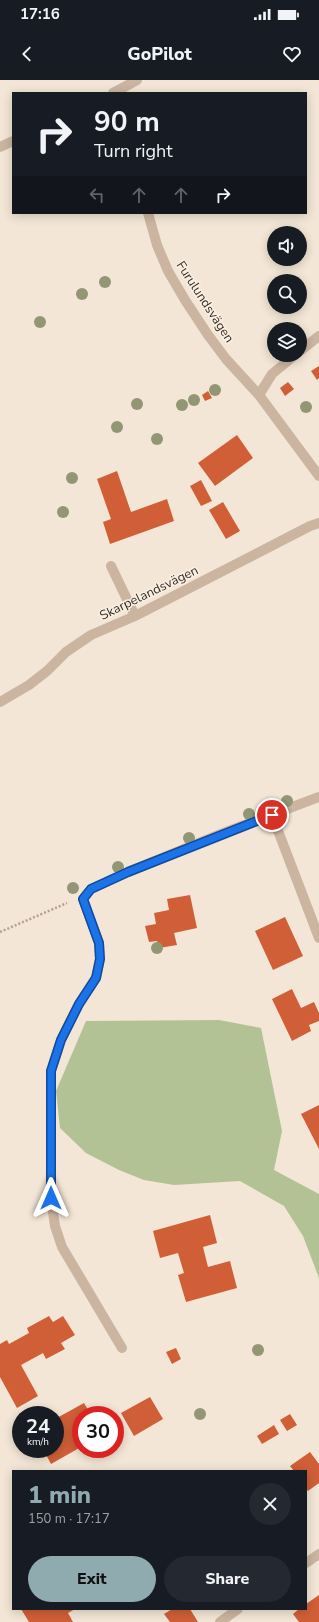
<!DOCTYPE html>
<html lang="en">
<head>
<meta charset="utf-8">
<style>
  body { margin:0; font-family:"Nunito Sans",sans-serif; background:#242831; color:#f1f3f6; height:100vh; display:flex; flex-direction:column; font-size:15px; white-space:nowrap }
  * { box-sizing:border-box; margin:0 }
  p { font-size:13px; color:#9ea1a6 }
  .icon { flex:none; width:22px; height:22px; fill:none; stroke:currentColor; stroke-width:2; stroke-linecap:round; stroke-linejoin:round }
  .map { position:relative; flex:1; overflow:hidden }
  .details { position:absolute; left:12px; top:1390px; width:295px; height:140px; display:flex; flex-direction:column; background:#171b24; border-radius:0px; box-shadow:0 2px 10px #0003 }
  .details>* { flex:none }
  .hud { position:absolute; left:12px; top:12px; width:295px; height:122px; border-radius:0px; box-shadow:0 2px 10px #0003; background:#171b24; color:#f1f3f6; overflow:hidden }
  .fabs { position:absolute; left:267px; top:146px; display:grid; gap:8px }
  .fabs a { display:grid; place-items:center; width:40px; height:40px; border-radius:50%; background:#171b24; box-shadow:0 2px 10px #0003; font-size:20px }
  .speed { position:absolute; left:12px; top:1326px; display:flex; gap:8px; font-size:20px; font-weight:700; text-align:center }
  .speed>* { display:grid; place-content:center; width:52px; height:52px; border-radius:50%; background:#171b24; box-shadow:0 2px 10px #0003; line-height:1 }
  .speed small { font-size:10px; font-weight:400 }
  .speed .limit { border:6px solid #d22; background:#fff; color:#111 }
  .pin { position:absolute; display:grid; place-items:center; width:34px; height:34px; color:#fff; margin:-17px; border:2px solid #fff; border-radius:50%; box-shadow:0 1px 4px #0007 }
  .me { position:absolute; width:44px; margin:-22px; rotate:0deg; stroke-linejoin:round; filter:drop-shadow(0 0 3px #0008) }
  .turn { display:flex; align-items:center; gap:14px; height:84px; padding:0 16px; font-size:18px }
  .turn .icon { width:52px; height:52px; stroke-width:2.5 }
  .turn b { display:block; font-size:28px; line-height:34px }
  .lanes { display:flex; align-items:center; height:38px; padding:0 16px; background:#0003; justify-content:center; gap:20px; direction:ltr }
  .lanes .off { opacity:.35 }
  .round { display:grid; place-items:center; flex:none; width:42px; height:42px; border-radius:21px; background:#242831 }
  .summary { display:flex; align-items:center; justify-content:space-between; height:68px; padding:0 16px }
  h1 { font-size:24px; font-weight:800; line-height:30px; color:#8fabaf }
  .action { display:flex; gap:8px; margin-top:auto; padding:8px 16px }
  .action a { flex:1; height:46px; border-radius:24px; background:#8fabaf; color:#111; font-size:16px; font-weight:800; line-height:46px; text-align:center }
  .action a+a { background:#242831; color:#f1f3f6 }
  .status { display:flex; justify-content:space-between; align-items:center; height:28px; padding:0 20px; background:#171b24; direction:ltr }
  .status svg { height:11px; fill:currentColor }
  header { display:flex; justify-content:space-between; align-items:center; height:52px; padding:0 16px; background:#171b24; font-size:18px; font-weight:800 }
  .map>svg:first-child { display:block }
  .green { fill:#b2c295 }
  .building { fill:#d05f37 }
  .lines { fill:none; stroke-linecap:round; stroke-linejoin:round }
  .path { stroke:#b79f8b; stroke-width:2.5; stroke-dasharray:2 2; stroke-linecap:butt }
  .minor { stroke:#cbb5a1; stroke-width:10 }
  .tree { fill:#929675 }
  .route-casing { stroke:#114b97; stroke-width:10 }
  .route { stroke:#1a73e8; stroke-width:7 }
  .labels { text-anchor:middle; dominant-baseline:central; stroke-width:3; stroke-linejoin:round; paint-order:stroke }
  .street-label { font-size:13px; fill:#352a25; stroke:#faf0e2 }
</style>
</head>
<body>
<div class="status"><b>17:16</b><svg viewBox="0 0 49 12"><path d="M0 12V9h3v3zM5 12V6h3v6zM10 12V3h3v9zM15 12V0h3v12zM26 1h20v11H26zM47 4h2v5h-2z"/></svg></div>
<header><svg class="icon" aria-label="back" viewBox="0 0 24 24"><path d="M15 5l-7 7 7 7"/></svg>GoPilot<svg class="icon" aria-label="heart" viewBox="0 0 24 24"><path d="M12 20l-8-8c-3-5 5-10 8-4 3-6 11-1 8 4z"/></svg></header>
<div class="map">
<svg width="319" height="1542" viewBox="0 0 319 1542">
  <rect width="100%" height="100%" fill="#f3e6d6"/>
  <path class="green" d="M219 940 261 948 282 1051 274 1090 319 1114V1198L303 1156 284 1126 240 1101 174 1105 144 1100 119 1090 86 1073 60 1048 56 1011 86 941Z"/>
  <path class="building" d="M319 286V298L317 300 311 291Z
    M288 302 294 309 285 316 280 308Z
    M208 311 212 318 205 321 202 315Z
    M237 355 253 378 215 406 198 383Z
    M117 391 131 432 167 419 174 441 110 464 103 442 111 439 97 399Z
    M201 400 212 421 201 426 190 406Z
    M223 422 240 451 226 459 209 430Z
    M190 815 197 848 174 853 177 865 159 868 157 861 149 862 145 846 156 844 154 833 169 830 167 819Z
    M285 837 303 876 273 890 255 851Z
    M292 909 301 928 314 922 319 933V941L309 945 311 951 292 961 272 919Z
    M319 1025V1069L301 1034Z
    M210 1135 217 1163 203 1167 208 1187 230 1181 237 1208 186 1222 178 1195 184 1193 178 1173 160 1178 153 1151Z
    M49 1236 53 1242 63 1236 75 1255 61 1263 65 1269 46 1279 43 1273 21 1285 38 1316 17 1328 0 1297V1264L7 1260 9 1264 29 1253 27 1248Z
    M176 1268 181 1279 172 1284 166 1272Z
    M150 1317 163 1339 134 1356 121 1333Z
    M84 1323 91 1335H81V1367L51 1384 43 1369H55V1339Z
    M290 1334 297 1345 287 1351 280 1340Z
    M274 1345 279 1354 262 1364 257 1356Z
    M310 1372 319 1384V1403L308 1411 306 1408V1391H294L290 1386Z
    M319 1515V1542H299L293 1534 299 1529H306V1524Z
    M21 1529H75L68 1533 73 1542H29Z
    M172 1529H190L198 1542H170L164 1534Z"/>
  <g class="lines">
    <path class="path" d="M0 852 67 823"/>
    <path class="minor" d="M113 13 137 0
      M0 67 13 61
      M148 133 157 165 168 191 185 220 208 255 226 279 259 315 319 396
      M300 271 319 256
      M259 315 272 294 295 275
      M111 486 135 536
      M0 622 29 605 47 591 66 572 91 555 135 536 310 446 319 443
      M272 735 319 858
      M122 1268 62 1167 55 1146 51 1118V991L61 960 79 924 96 898 100 879 99 863 83 819 91 809 128 792 226 752 319 717
      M306 1483 319 1474
      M220 1542 238 1529"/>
  </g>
  <g class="tree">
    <circle cx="105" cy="202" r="6"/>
    <circle cx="82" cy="214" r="6"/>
    <circle cx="40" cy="242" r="6"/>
    <circle cx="215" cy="310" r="6"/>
    <circle cx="194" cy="320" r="6"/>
    <circle cx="137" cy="324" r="6"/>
    <circle cx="182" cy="325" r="6"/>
    <circle cx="306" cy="327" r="6"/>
    <circle cx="117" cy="347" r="6"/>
    <circle cx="157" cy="359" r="6"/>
    <circle cx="72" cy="398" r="6"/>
    <circle cx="63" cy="432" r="6"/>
    <circle cx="287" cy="721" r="6"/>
    <circle cx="267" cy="728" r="6"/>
    <circle cx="249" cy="734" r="6"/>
    <circle cx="189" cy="758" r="6"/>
    <circle cx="118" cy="787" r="6"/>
    <circle cx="73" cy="808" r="6"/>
    <circle cx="157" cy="868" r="6"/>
    <circle cx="258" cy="1270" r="6"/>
    <circle cx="200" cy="1334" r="6"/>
  </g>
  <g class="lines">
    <defs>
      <path id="route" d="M51 1118V991L61 960 79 924 96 898 100 879 99 863 83 819 91 809 128 792 272 735"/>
    </defs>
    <use href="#route" class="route-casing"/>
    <use href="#route" class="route"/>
  </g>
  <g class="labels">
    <g class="street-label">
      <text transform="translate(205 222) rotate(57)">Furulundsvägen</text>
      <text transform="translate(149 513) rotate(-26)">Skarpelandsvägen</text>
    </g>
  </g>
</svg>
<div class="fabs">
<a><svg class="icon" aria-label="sound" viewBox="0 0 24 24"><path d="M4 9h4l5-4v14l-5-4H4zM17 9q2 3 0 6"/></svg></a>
<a><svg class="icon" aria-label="search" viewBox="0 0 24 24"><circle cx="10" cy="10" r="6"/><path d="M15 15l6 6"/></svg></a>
<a><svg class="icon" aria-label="layers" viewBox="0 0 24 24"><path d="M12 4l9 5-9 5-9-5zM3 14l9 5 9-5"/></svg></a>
</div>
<div class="speed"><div>24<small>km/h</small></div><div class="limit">30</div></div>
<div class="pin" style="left:272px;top:735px;background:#d93025"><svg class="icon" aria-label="arrive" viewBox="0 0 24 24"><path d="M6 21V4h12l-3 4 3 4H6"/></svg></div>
<svg class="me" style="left:51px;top:1118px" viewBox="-20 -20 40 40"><path d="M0-17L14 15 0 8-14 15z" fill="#1a73e8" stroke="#fff" stroke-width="4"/></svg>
<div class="hud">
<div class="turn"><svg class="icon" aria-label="right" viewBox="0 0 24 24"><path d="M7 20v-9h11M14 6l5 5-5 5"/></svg><div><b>90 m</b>Turn right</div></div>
<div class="lanes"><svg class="icon off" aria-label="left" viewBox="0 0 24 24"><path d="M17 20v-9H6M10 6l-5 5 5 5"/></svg><svg class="icon off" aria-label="ahead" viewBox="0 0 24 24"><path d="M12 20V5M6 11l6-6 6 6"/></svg><svg class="icon off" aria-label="ahead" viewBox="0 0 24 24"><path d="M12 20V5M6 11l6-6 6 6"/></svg><svg class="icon" aria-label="right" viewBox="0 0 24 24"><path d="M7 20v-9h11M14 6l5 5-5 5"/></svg></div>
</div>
<section class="details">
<div class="summary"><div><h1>1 min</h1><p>150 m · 17:17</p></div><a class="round"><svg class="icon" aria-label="close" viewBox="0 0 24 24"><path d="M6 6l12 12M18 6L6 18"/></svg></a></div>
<div class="action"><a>Exit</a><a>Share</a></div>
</section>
</div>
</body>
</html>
